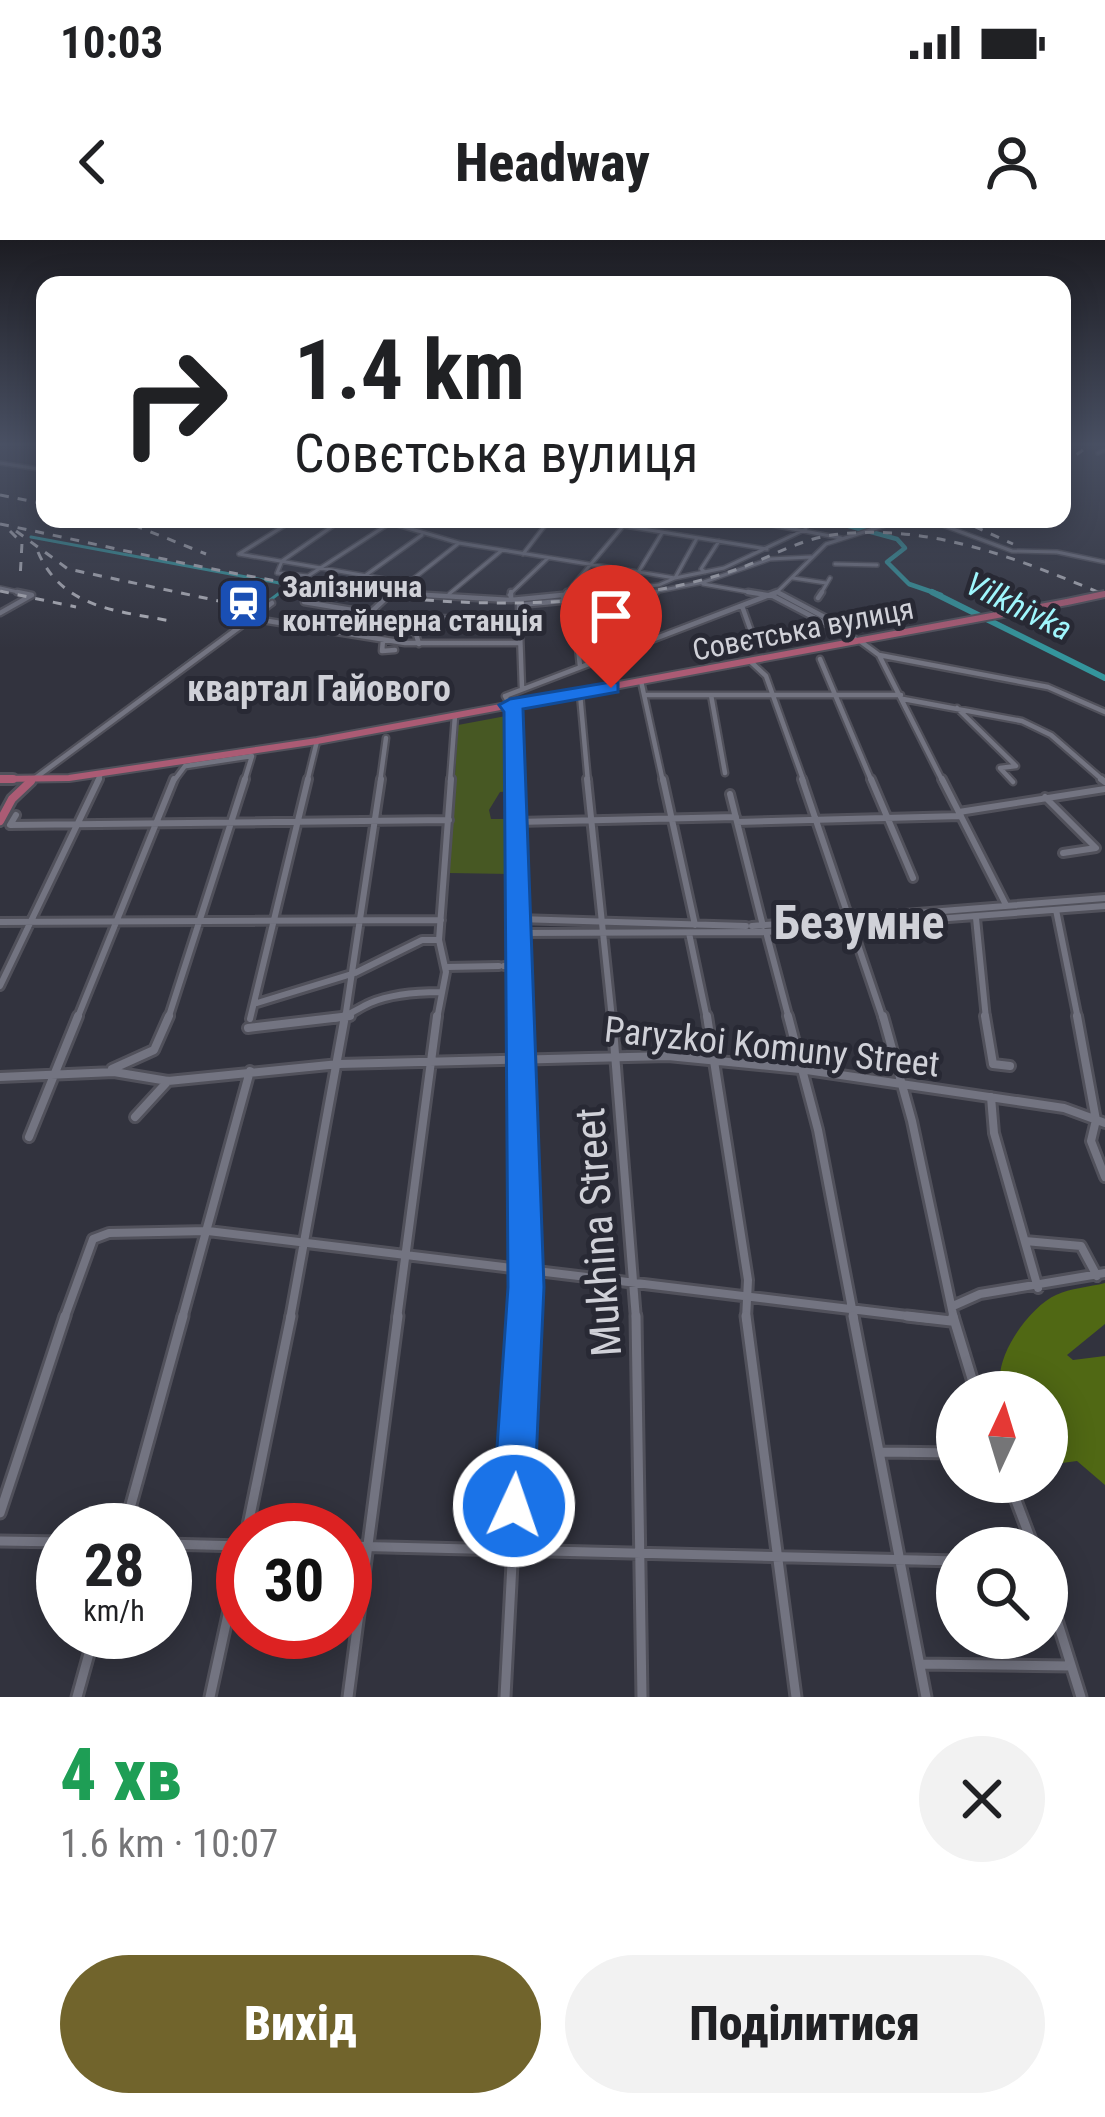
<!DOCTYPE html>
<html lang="uk">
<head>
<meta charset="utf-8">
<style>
  body { margin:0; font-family:"Roboto Condensed",sans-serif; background:#f2f2f2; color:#202124; height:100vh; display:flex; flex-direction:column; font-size:45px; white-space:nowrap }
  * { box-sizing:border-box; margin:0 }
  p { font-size:39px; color:#757577 }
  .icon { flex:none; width:66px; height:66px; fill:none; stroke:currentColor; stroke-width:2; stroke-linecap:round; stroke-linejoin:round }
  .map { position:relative; height:1457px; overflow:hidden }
  .side { display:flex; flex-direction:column; background:#fff; flex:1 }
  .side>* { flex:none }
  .banner { position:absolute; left:36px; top:36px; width:1035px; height:252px; border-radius:24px; box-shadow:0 6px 30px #0003; background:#fff; color:#202124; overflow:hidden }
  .needle { width:78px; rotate:4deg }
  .tools { position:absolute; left:936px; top:1131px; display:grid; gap:24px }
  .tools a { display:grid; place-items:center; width:132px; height:132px; border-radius:50%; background:#fff; box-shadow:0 6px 30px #0003; font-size:60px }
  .speed { position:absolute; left:36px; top:1263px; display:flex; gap:24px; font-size:60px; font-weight:700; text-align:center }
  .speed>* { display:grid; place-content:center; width:156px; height:156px; border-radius:50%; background:#fff; box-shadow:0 6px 30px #0003; line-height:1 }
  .speed small { font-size:30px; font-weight:400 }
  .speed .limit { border:18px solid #d22; background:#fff; color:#111 }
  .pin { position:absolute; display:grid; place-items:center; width:102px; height:102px; color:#fff; margin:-123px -51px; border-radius:50% 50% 50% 0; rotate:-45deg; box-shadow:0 0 12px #0007 }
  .pin .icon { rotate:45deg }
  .me { position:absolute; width:132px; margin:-66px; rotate:3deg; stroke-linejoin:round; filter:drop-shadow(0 0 9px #0008) }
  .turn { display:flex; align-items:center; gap:42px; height:252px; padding:0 60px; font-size:54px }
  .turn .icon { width:156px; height:156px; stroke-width:2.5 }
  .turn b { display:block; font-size:84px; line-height:102px }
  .round { display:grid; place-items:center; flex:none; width:126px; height:126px; border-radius:63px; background:#f2f2f2 }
  .headline { display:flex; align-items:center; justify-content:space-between; height:204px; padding:0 60px }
  h1 { font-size:72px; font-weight:800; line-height:90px; color:#1e9e55 }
  .primary-button { display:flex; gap:24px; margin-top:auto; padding:24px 60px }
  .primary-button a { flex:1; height:138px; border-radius:72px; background:#71642c; color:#fff; font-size:48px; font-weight:800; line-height:138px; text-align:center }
  .primary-button a+a { background:#f2f2f2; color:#202124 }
  .status { display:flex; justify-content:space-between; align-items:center; height:84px; padding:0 60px; background:#fff; direction:ltr }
  .status svg { height:33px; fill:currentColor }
  header { display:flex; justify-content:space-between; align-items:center; height:156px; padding:0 60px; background:#fff; font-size:54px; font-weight:800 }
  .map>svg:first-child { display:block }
  .green { fill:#475823 }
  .forest { fill:#506814 }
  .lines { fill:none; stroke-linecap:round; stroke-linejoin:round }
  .stream { stroke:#34959c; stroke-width:3 }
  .river-far1 { stroke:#34959c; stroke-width:4.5 }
  .river { stroke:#34959c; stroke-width:6 }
  .minor-far4-casing { stroke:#51515b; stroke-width:6 }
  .minor-far3-casing { stroke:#51515b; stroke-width:9 }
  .minor-far2-casing { stroke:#51515b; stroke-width:12 }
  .minor-far1-casing { stroke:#51515b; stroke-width:14 }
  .minor-casing { stroke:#51515b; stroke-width:15 }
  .major-far1-casing { stroke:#51515b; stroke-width:10 }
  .major-casing { stroke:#51515b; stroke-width:14 }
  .minor-far4 { stroke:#737481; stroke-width:3 }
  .minor-far3 { stroke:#737481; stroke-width:4.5 }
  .minor-far2 { stroke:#737481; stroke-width:6 }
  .minor-far1 { stroke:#737481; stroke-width:8 }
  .minor { stroke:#737481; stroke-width:9 }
  .major-far1 { stroke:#ab5b74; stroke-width:6 }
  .major { stroke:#ab5b74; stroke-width:8 }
  .rail { stroke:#b2b3bb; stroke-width:3; stroke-dasharray:9 9; stroke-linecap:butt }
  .major-bridge-casing { stroke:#51515b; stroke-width:10; stroke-linecap:butt }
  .major-bridge { stroke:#ab5b74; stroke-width:6 }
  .route { fill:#1a73e8; stroke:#114b97; stroke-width:3 }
  .labels { text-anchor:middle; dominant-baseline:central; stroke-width:10; stroke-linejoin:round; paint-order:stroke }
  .far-poi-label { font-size:30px; font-weight:bold; fill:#d0d1d8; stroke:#282934; text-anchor:start }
  .far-street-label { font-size:30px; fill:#d0d1d8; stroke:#282934 }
  .far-water-label { font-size:33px; font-style:italic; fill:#9ff6fc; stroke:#282934 }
  .far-quarter-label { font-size:36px; font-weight:bold; fill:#d0d1d8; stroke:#282934 }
  .street-label { font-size:36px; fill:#d0d1d8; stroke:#282934 }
  .near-street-label { font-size:42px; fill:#d0d1d8; stroke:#282934 }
  .district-label { font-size:48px; font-weight:bold; fill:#d0d1d8; stroke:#282934 }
</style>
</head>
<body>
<div class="status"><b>10:03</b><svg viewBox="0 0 49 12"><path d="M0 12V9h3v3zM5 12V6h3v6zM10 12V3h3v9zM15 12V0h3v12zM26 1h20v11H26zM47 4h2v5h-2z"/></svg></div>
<header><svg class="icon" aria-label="back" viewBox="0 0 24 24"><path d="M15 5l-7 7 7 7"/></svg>Headway<svg class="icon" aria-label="person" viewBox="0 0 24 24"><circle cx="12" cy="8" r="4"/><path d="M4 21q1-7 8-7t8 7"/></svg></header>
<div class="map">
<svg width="1105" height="1457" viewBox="0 0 1105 1457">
  <rect width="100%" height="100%" fill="#32333e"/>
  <path class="green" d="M511 475 512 551 500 552 489 570 491 579H512L513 634 449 633 458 485Z"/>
  <path class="forest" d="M1105 1043V1084L1067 1115 1073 1120 1105 1116V1245L1077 1221 1047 1225V1152H1002C990 1121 1029 1067 1056 1055 1070 1048 1090 1047 1105 1043Z"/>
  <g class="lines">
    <path class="stream" d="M31 297 290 345 249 376
      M222 397 245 380
      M133 463 200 413"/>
    <path class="river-far1" d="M823 279 897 299 905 308 887 322 909 344 941 355"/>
    <path class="river" d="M932 352 1105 438"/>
    <defs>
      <path id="minor-far4" d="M1098 213 1105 210
        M0 223 45 230
        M343 279 282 321 277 333 308 336 390 283
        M377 279 459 303 675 338 724 328 806 289
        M501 279 526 282
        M581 279 767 309
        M740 279 841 298
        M926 279 1012 311 1057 312 1105 322
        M239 314 408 343
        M239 314 295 279
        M523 314 550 279
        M835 324 877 325
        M639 331 662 293
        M705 332 701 329 719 301
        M366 335 422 295
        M793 338 826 343
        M703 344 765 355
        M0 348 31 355
        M394 353 422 355
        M395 353 459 303
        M449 354 501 311
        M509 355 548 318
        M563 355 659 345 675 338 697 298
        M565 355 629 279
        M638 355 704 342 770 319 811 317
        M774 355 826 304 905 279
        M820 355 830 338"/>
      <path id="minor-far3" d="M748 352 773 356 855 399
        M394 353 511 360 593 352
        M779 353 847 389
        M625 356 638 405
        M563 357 567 352
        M818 358 822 352
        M511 360V352
        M304 362 394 377 519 380
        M573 363 580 426
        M742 366 756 405
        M0 373 32 355 17 352
        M370 373 385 359
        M394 377 416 394 419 404
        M268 381 405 403H520
        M383 400 382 411 395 410
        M860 401 879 415 943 542
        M879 415 1048 447 1105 472
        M820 419 872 542
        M750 421 766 436 804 542
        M641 441 663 542
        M522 448 519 365 656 352
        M580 454 588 542
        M647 455H901
        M711 455 725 533
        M903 459 1022 481 1051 495 1105 542
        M957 468 1016 526 1000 528 1013 542
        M186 526 252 516 244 542
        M34 539 272 363
        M97 542 101 534
        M173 542 185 526
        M307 542 317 501
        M380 542 386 498
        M450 542 455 476
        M515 542 514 471 505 456 777 352"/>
      <path id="minor-far2" d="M515 539 518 779
        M587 539 612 779
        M663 539 695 685
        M802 539 883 779
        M871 539 913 638
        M942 539 1006 665
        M1101 539 1105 542
        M730 554 763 686
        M1045 557 1096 608 1063 613
        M959 572 1105 549
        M16 575 10 585 449 580
        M516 582 736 577
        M737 582 961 576
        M1056 670 1078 779
        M976 678 986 779
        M518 679 746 686
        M0 682 441 680
        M752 686 1105 658
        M766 692 789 779
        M518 693 766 692 1105 666
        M689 693 707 779
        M504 726 519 725
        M447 727 499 726
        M0 746 99 539
        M257 763 355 733 422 700H439
        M77 779 174 539
        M168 779 245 539
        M250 779 308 539
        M333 779C349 777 356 769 370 763 391 754 417 752 440 752
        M345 779 381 539
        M437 779 446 732 439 700 451 539"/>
      <path id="minor-far1" d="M518 776 524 1079
        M612 776 636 1079
        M707 776 748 1040 746 1079
        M788 776 818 890 854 1079
        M883 776 912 881 954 1079
        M985 776 993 824 1010 826
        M1077 776 1096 880 1091 901 1105 937
        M248 788 350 776
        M112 829 154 810 169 776
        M0 837 114 832 168 841 339 824 668 816 800 829 1064 868 1105 883
        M991 857 994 893 1038 1048
        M135 877 168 841
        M29 897 78 776
        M1025 1001 1081 1006 1097 1036
        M953 1066 980 1054 1105 1033
        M64 1079 93 999 109 993 208 991 932 1079
        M182 1079 250 831
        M290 1079 345 776
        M397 1079 437 776"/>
      <path id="minor" d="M636 1076 642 1457
        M746 1076 796 1457
        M853 1076 926 1457
        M907 1076 951 1081
        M953 1076 976 1152
        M881 1212 957 1213
        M1009 1242 1034 1308
        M0 1273 65 1076
        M124 1290 183 1076
        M247 1290 291 1076
        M0 1301 63 1302
        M165 1304 243 1306
        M345 1306 957 1321
        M1047 1348 1081 1457
        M920 1424 1071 1426
        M77 1457 95 1392
        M210 1457 243 1306
        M348 1457 398 1076
        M505 1457 525 1076"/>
      <path id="major-far1" d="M0 539 69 538 317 501 1067 362"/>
      <path id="major" d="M0 539H13
        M0 581 12 559 31 541"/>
    </defs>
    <use href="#minor-far4" class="minor-far4-casing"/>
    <use href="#minor-far3" class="minor-far3-casing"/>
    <use href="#minor-far2" class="minor-far2-casing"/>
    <use href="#minor-far1" class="minor-far1-casing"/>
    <use href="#minor" class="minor-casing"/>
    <use href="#major-far1" class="major-far1-casing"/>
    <use href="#major" class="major-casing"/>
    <use href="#minor-far4" class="minor-far4"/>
    <use href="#minor-far3" class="minor-far3"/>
    <use href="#minor-far2" class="minor-far2"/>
    <use href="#minor-far1" class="minor-far1"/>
    <use href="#minor" class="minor"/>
    <use href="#major-far1" class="major-far1"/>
    <use href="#major" class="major"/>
    <path class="rail" d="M1062 225 1083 210
      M0 255 45 264
      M80 279 136 286 206 314
      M958 279 1013 304
      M0 284C166 318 333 363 504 363 579 363 657 355 729 332 764 321 796 300 832 295 928 282 1019 319 1105 355
      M10 291 22 303 20 339
      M16 291 68 329 233 364
      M38 312C62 368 117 371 171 381
      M0 351 76 367"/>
    <defs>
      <path id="major-bridge" d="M1067 362 1105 354"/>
    </defs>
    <use href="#major-bridge" class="major-bridge-casing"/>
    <use href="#major-bridge" class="major-bridge"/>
  </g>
  <linearGradient id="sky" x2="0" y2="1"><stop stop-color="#1c1c22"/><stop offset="0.5" stop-color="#495063"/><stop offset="1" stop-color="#495063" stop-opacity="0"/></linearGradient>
  <rect width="1105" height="409" fill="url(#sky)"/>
  <path class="route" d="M611 442 618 443V452L523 469 544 1047 534 1266 528 1281 514 1287 499 1281 493 1266 508 1047 504 472 499 465 510 459Z"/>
  <defs>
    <symbol id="station-square" viewBox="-11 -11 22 22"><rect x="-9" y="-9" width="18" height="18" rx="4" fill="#1a4fb4" stroke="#282934"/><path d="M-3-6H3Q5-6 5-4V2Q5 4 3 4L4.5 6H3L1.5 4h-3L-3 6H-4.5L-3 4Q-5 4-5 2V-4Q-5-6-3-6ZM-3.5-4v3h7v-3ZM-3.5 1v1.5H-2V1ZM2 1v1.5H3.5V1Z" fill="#fff"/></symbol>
  </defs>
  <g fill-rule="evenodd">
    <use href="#station-square" x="214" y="334" width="59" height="59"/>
  </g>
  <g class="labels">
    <g class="far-poi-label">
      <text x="282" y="346">Залізнична<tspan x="282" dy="34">контейнерна станція</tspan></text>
    </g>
    <g class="far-street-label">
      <text transform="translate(803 389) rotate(-11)">Совєтська вулиця</text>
    </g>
    <g class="far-water-label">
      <text transform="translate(1019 366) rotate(26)">Vilkhivka</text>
    </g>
    <g class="far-quarter-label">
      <text x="319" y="449">квартал Гайового</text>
    </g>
    <g class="street-label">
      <text transform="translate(772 807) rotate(6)">Paryzkoi Komuny Street</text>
    </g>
    <g class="near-street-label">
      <text transform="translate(598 992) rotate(-94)">Mukhina Street</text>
    </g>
    <g class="district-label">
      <text x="859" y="682">Безумне</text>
    </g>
  </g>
</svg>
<div class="tools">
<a><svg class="needle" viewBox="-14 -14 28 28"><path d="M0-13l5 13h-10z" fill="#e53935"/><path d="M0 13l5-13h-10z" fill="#757577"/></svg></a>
<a><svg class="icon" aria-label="search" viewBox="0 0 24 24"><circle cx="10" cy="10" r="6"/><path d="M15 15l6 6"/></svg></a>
</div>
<div class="speed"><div>28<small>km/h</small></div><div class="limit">30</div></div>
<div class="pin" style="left:611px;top:448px;background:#d93025"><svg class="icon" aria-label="arrive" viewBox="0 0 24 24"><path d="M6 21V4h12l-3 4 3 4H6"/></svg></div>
<svg class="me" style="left:514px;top:1266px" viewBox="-20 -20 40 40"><circle r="17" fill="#1a73e8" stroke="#fff" stroke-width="3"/><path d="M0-11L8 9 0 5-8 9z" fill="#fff"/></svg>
<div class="banner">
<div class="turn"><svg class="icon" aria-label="right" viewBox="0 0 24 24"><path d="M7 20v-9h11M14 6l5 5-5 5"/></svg><div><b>1.4 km</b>Совєтська вулиця</div></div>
</div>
</div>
<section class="side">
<div class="headline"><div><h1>4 хв</h1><p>1.6 km · 10:07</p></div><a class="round"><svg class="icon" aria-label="close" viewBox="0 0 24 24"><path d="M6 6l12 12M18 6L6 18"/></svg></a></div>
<div class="primary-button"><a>Вихід</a><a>Поділитися</a></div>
</section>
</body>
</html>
